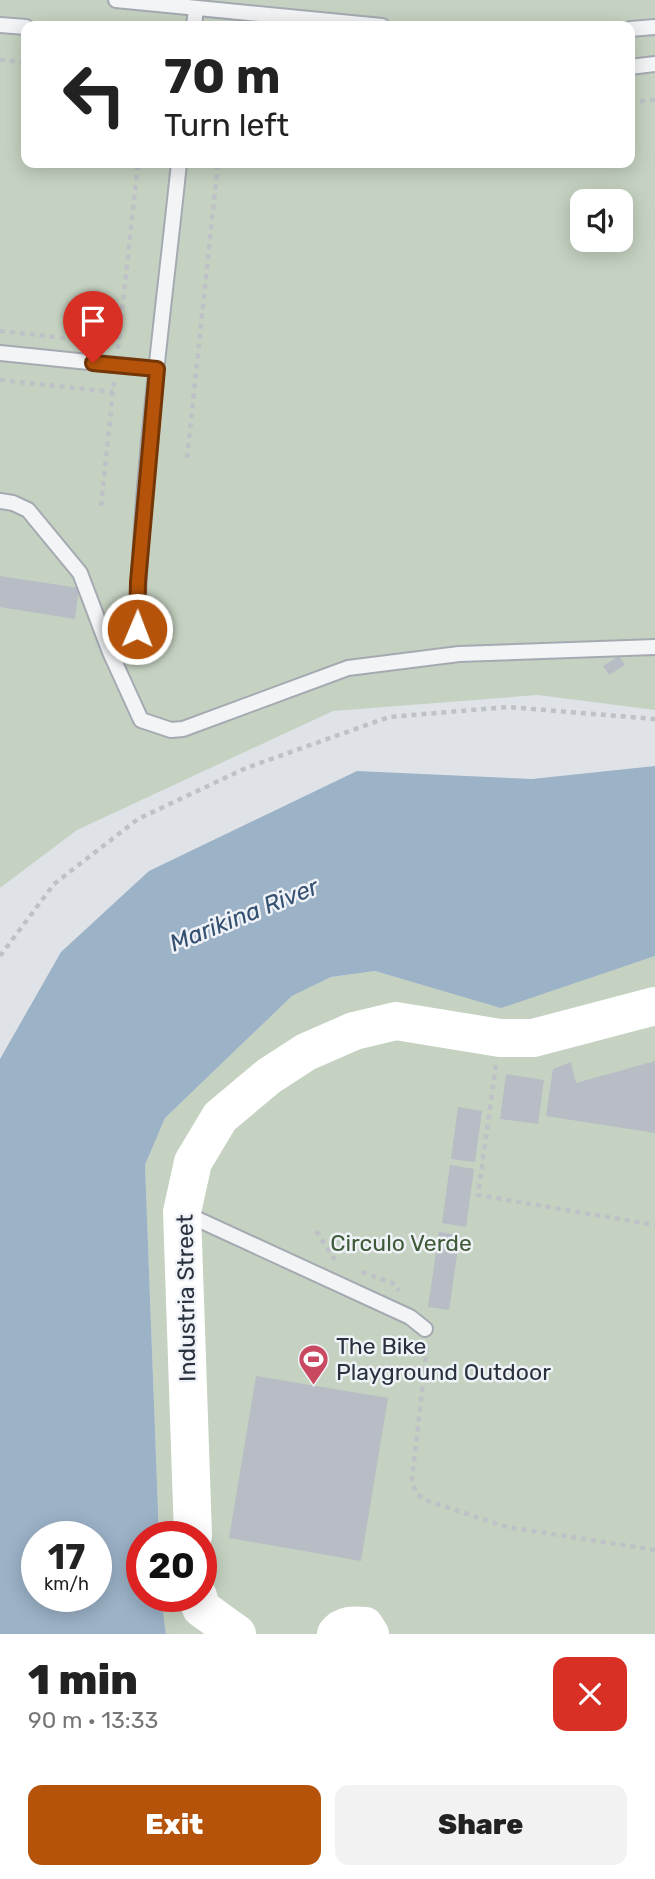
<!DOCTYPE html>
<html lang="en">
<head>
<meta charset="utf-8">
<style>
  body { margin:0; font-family:Rubik,sans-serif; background:#f2f2f2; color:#222; height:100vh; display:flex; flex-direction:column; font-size:26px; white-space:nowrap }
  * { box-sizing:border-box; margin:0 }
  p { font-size:23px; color:#767676 }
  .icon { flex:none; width:38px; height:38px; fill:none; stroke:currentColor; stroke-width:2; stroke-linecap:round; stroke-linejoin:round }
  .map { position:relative; height:1634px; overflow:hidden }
  .details { display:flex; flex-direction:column; background:#fff; flex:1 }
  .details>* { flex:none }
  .guide { position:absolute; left:21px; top:21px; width:614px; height:147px; border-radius:14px; box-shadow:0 4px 18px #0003; background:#fff; color:#222; overflow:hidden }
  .tools { position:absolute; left:570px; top:189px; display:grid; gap:14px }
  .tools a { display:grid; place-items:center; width:63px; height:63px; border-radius:14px; background:#fff; box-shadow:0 4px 18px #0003; font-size:35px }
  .speed { position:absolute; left:21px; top:1521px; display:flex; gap:14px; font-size:35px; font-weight:700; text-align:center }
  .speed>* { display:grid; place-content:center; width:91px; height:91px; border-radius:50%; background:#fff; box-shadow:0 4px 18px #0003; line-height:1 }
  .speed small { font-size:18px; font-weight:400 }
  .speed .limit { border:10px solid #d22; background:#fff; color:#111 }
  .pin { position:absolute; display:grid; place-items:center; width:60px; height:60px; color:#fff; margin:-72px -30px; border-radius:50% 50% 50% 0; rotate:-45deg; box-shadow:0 0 7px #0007 }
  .pin .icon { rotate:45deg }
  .me { position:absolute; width:77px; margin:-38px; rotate:1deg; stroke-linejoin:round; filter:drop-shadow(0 0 5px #0008) }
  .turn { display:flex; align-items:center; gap:24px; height:147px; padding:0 28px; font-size:32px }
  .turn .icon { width:91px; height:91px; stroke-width:2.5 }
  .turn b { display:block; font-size:49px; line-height:60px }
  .round { display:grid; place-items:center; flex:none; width:74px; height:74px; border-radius:14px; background:#f2f2f2 }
  .headline { display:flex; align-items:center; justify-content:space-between; height:119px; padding:0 28px }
  h1 { font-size:42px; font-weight:800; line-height:52px }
  .action { display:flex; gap:14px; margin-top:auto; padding:14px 28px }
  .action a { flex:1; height:80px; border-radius:14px; background:#b45309; color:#fff; font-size:28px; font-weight:800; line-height:80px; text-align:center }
  .action a+a { background:#f2f2f2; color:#222 }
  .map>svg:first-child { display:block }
  .green { fill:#c5d2c1; fill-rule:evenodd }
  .water { fill:#9cb2c7; fill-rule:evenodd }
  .building { fill:#b7bcc5 }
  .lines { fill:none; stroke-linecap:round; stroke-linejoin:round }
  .lane-casing { stroke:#a5aab2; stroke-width:18 }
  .path { stroke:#bec1c6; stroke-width:4.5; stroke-dasharray:5 5; stroke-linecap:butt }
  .lane { stroke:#f2f4f6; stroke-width:14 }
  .secondary { stroke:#fff; stroke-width:38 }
  .route-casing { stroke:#753606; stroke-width:18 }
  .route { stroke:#b45309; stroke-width:12 }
  .labels { text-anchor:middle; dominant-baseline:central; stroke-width:5; stroke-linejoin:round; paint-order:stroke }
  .park-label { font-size:23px; fill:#3e5a37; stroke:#eff2f6 }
  .street-label { font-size:23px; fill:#29313f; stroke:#eff2f6 }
  .poi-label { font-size:23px; fill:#29313f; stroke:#eff2f6; text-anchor:start }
  .water-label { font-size:24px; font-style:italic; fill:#355171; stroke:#eff2f6 }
</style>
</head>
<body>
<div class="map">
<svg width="655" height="1634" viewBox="0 0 655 1634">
  <rect width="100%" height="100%" fill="#dfe3e8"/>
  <path class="green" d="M0 0H655V710L538 695 333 711 77 830 0 888ZM26 26H630V163H26ZM583 201H621V240H583Z
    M655 956V1634H166L161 1596H201V1536H159L145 1165 165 1118 292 996 331 977 375 971 501 1007Z"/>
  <path class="water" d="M655 766V956L501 1008 375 971 331 977 292 996 165 1118 145 1165 159 1536H142V1596H161L166 1634H0V1059L61 952 149 871 357 771 532 779ZM37 1536H96V1596H37Z"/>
  <path class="building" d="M0 576 79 588 75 619 0 607Z
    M619 656 625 665 609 675 603 666Z
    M655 1061V1133L546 1116 553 1069 571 1062 576 1083Z
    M506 1074 544 1080 538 1124 500 1119Z
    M458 1107 482 1111 475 1162 451 1159Z
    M450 1165 474 1169 466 1227 442 1223Z
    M439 1232 460 1235 449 1310 428 1307Z
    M256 1376 388 1398 361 1561 229 1538Z"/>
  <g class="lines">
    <defs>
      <path id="lane" d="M116 0 382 26
        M0 25 26 27
        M194 26 196 8
        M630 29 655 27
        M630 67 655 64
        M0 353 157 369
        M0 501 13 503 28 510 80 573 110 652 141 720 171 730 183 729 348 668 459 654 655 647
        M110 652 137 629C141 474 163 317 179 163
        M184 1213 410 1317 425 1329"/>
    </defs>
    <use href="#lane" class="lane-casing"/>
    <path class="path" d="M0 60 26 62
      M630 102 655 100
      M0 331 90 341
      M118 349 138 163
      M0 380 113 392
      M187 458 218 163
      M101 506 114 382
      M0 956 54 884 138 819 246 768 389 717 508 707 655 719
      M496 1065 478 1195 655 1225
      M316 1231 335 1260
      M362 1272 395 1284 399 1291
      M427 1347 412 1479 416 1493 425 1500 507 1527 655 1550"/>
    <use href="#lane" class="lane"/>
    <path class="secondary" d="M193 1536 182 1212 193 1162 220 1117 269 1076 306 1052 354 1031 396 1021 500 1038H533L655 1006
      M198 1596 201 1608 237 1634
      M336 1634C343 1624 354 1625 365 1626L370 1634"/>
  </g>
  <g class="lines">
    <defs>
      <path id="route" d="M93 363 157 369 138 582 137 629"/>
    </defs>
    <use href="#route" class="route-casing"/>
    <use href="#route" class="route"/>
  </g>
  <defs>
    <symbol id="stadium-pin" viewBox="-11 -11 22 30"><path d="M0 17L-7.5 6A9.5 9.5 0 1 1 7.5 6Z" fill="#c94960" stroke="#eff2f6"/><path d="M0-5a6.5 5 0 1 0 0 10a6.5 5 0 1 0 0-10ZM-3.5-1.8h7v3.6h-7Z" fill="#fff"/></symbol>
  </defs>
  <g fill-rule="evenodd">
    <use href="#stadium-pin" x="296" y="1342" width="35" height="47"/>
  </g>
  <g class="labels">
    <g class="park-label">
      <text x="401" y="1243">Circulo Verde</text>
    </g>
    <g class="street-label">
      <text transform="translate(186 1298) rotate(-91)">Industria Street</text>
    </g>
    <g class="poi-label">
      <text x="336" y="1346">The Bike<tspan x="336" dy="26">Playground Outdoor</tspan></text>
    </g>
    <g class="water-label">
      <text transform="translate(244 915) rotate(-22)">Marikina River</text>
    </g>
  </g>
</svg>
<div class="tools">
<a><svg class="icon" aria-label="sound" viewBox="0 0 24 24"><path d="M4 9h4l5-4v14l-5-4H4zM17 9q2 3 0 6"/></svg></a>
</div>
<div class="speed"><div>17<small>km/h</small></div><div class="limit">20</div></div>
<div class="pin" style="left:93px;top:363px;background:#d93025"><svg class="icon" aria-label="arrive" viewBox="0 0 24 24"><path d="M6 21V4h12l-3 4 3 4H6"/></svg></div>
<svg class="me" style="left:137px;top:629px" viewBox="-20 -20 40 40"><circle r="17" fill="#b45309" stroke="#fff" stroke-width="3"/><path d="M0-11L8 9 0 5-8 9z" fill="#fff"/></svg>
<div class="guide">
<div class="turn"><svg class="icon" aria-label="left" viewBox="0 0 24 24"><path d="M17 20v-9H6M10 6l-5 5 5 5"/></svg><div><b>70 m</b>Turn left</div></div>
</div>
</div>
<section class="details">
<div class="headline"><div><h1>1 min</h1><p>90 m · 13:33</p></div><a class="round" style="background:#d93025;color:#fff"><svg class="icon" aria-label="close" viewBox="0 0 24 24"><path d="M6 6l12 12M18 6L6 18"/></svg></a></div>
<div class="action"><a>Exit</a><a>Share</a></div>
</section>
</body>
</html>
